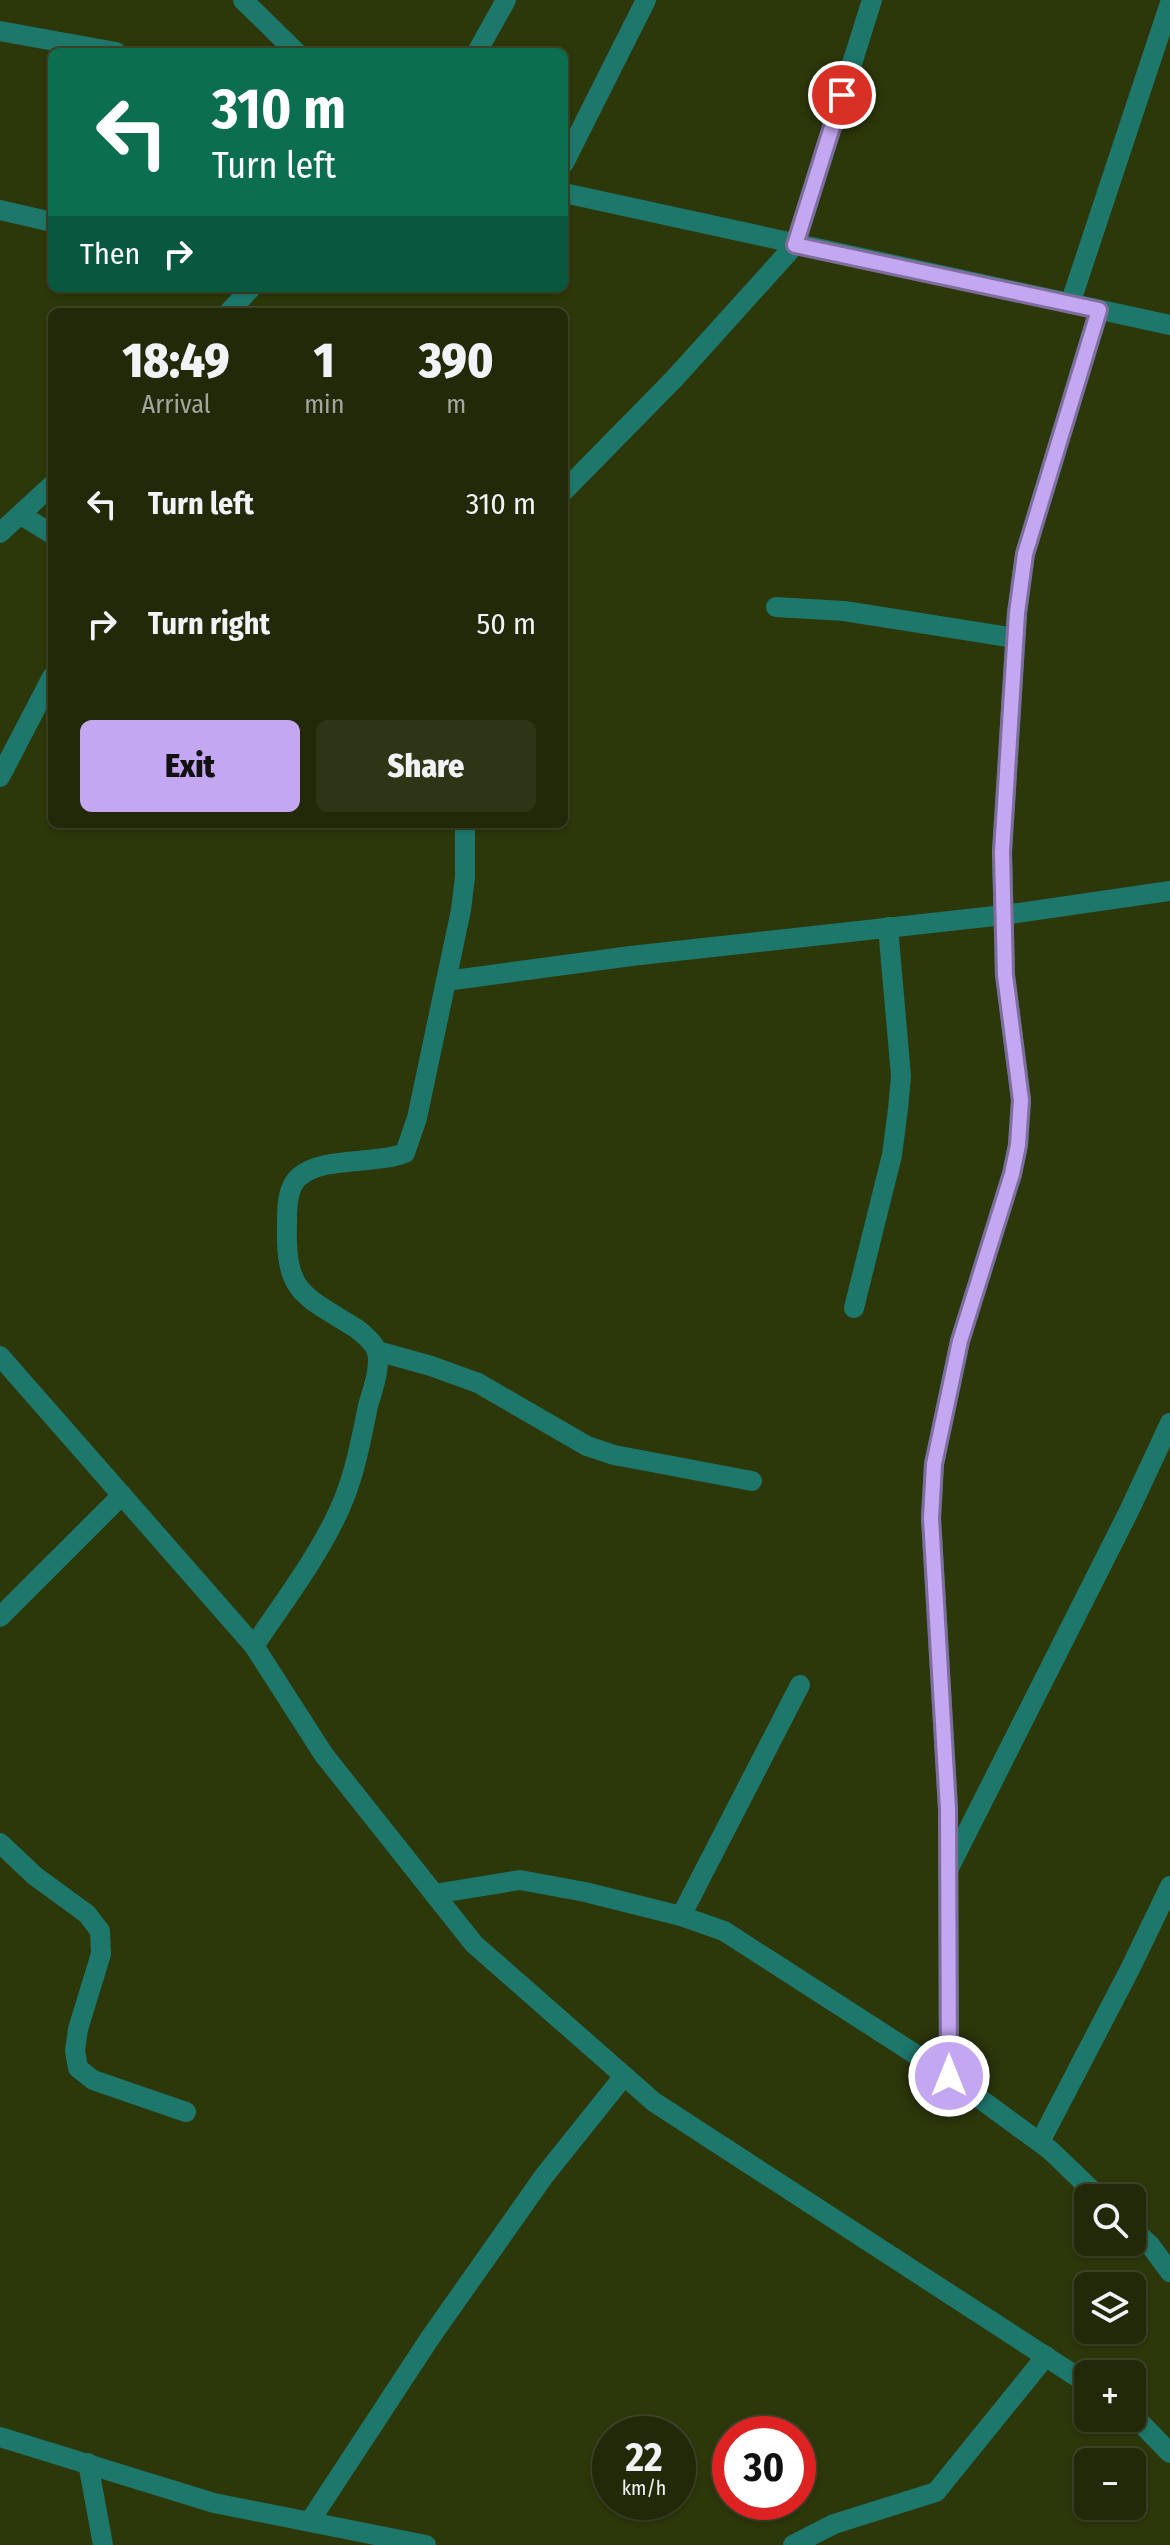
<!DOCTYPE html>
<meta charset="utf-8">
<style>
body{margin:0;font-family:"Fira Sans Condensed",sans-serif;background:#2d3516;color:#f1f3f6;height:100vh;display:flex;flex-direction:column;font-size:30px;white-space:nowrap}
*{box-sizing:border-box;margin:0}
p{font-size:26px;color:#a2a69c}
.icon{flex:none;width:44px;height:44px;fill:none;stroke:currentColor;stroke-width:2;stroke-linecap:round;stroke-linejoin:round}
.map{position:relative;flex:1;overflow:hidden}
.details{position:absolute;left:48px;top:308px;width:520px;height:520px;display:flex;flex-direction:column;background:#212908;border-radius:12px;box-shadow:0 2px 6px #0004,0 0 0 2px #3e4529}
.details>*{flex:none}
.hud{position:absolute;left:48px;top:48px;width:520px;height:244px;border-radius:12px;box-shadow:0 2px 6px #0004,0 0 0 2px #3e4529;background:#0b6e4f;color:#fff;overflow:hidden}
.fabs{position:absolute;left:1074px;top:2184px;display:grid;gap:16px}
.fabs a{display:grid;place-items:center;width:72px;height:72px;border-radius:12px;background:#212908;box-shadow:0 2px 6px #0004,0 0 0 2px #3e4529;font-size:40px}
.speed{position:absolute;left:592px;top:2416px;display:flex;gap:16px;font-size:40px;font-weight:700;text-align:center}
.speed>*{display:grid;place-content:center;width:104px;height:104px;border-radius:50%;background:#212908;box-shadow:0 2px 6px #0004,0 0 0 2px #3e4529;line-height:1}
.speed small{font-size:20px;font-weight:400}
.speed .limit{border:12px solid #d22;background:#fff;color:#111}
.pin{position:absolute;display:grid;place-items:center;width:68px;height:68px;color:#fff;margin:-34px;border:4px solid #fff;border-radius:50%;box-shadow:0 2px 8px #0007}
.me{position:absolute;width:88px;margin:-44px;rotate:0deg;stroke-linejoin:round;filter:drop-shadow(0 0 6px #0008)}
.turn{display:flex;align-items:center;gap:28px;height:168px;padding:0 32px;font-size:36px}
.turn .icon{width:104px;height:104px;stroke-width:2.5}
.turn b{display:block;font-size:56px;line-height:68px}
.then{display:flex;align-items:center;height:76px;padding:0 32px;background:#0003;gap:16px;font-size:30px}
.eta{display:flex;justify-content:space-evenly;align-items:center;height:136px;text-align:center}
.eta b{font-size:48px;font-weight:800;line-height:56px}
.button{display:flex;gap:16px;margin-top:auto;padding:16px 32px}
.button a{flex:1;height:92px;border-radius:12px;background:#c4a7f1;color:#111;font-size:32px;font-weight:800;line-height:92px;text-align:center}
.button a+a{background:#2d3516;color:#f1f3f6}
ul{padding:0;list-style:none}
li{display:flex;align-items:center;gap:24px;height:120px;padding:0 32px}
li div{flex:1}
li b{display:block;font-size:30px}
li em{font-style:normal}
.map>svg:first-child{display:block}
</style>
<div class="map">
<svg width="1170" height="2545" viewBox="0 0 1170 2545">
<rect width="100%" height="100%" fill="#2c370a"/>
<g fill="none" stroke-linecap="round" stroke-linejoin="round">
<g stroke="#1e776b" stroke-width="20">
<polyline points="243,0 296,52"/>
<polyline points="0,31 116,52"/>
<polyline points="477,52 506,0"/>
<polyline points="564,163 646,0"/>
<polyline points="564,193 1170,325"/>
<polyline points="0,210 52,222"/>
<polyline points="1070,304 1170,3"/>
<polyline points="229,312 251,288"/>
<polyline points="564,491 674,379 795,245 872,0"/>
<polyline points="21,515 52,534"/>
<polyline points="0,533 52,485"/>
<polyline points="776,607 844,611 1015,638"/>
<polyline points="0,777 52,677"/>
<polyline points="446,981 631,956 1004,915 1170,891"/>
<polyline points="854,1308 892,1155 898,1109 901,1076 888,927"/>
<polyline points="377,1351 431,1366 478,1383 587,1446 614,1455 752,1481"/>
<polyline points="0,1617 122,1495"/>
<path d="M254,1646C284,1601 319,1556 341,1506C355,1474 361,1440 368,1406C372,1391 381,1368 377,1352C375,1344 364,1334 357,1329C302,1294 285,1294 287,1223C287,1208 287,1187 299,1177C322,1156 375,1165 405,1153L417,1118L461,910L465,877V824"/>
<polyline points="0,1843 35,1876 87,1914 100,1931 101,1954 78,2029 75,2051 78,2068 93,2080 186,2112"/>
<polyline points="949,1868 1129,1511 1170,1423"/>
<polyline points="434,1894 520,1880 585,1892 681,1916 724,1931 949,2076 1050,2150 1100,2198"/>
<polyline points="681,1916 800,1685"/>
<polyline points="949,2076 948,1809 931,1518 934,1464 960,1341 1012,1174 1018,1145 1021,1100 1005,975 1002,852 1017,613 1025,554 1099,310"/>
<polyline points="1040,2142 1130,1969 1170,1886"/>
<polyline points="1132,2228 1150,2245 1170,2272"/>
<polyline points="0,2437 214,2503 426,2545"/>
<polyline points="88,2463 103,2545"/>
<polyline points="310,2521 430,2338 544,2176 624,2076"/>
<polyline points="793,2545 834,2524 936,2492 1046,2356"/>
</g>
<g stroke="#1e776b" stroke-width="20">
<polyline points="0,1356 254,1646 324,1755 474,1944 654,2102 1088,2384"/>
<polyline points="1132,2414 1170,2453"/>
</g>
</g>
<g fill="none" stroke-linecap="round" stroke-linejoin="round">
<g stroke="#7f6d9d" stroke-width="20">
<polyline id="route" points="842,95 795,245 1099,310 1025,554 1017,613 1002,852 1005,975 1021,1100 1018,1145 1012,1174 960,1341 934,1464 931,1518 948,1809 949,2076"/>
</g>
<use href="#route" stroke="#c4a7f1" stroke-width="14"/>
</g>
</svg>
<div class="fabs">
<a><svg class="icon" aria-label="search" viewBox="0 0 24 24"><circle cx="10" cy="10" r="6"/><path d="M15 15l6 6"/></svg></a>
<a><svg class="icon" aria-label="layers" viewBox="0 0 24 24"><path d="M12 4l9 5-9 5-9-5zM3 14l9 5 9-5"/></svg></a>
<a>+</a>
<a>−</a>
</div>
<div class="speed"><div>22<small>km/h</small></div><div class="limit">30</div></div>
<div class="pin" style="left:842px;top:95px;background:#d93025"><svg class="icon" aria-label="arrive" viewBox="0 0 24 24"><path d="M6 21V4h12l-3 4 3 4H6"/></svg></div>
<svg class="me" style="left:949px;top:2076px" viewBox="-20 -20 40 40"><circle r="17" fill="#c4a7f1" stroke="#fff" stroke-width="3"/><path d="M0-11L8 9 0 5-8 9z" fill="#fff"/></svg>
<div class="hud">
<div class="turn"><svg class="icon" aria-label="left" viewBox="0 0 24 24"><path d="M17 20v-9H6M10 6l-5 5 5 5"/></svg><div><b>310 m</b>Turn left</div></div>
<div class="then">Then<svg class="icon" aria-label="right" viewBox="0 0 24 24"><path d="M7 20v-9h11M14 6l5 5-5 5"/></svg></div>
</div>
<section class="details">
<div class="eta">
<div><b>18:49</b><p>Arrival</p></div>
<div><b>1</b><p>min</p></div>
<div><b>390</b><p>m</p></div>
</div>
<ul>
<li><svg class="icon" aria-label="left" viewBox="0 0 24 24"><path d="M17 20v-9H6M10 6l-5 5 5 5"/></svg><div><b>Turn left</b></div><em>310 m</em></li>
<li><svg class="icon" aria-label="right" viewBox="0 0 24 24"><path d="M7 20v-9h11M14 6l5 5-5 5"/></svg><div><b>Turn right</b></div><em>50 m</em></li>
</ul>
<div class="button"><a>Exit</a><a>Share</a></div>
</section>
</div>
